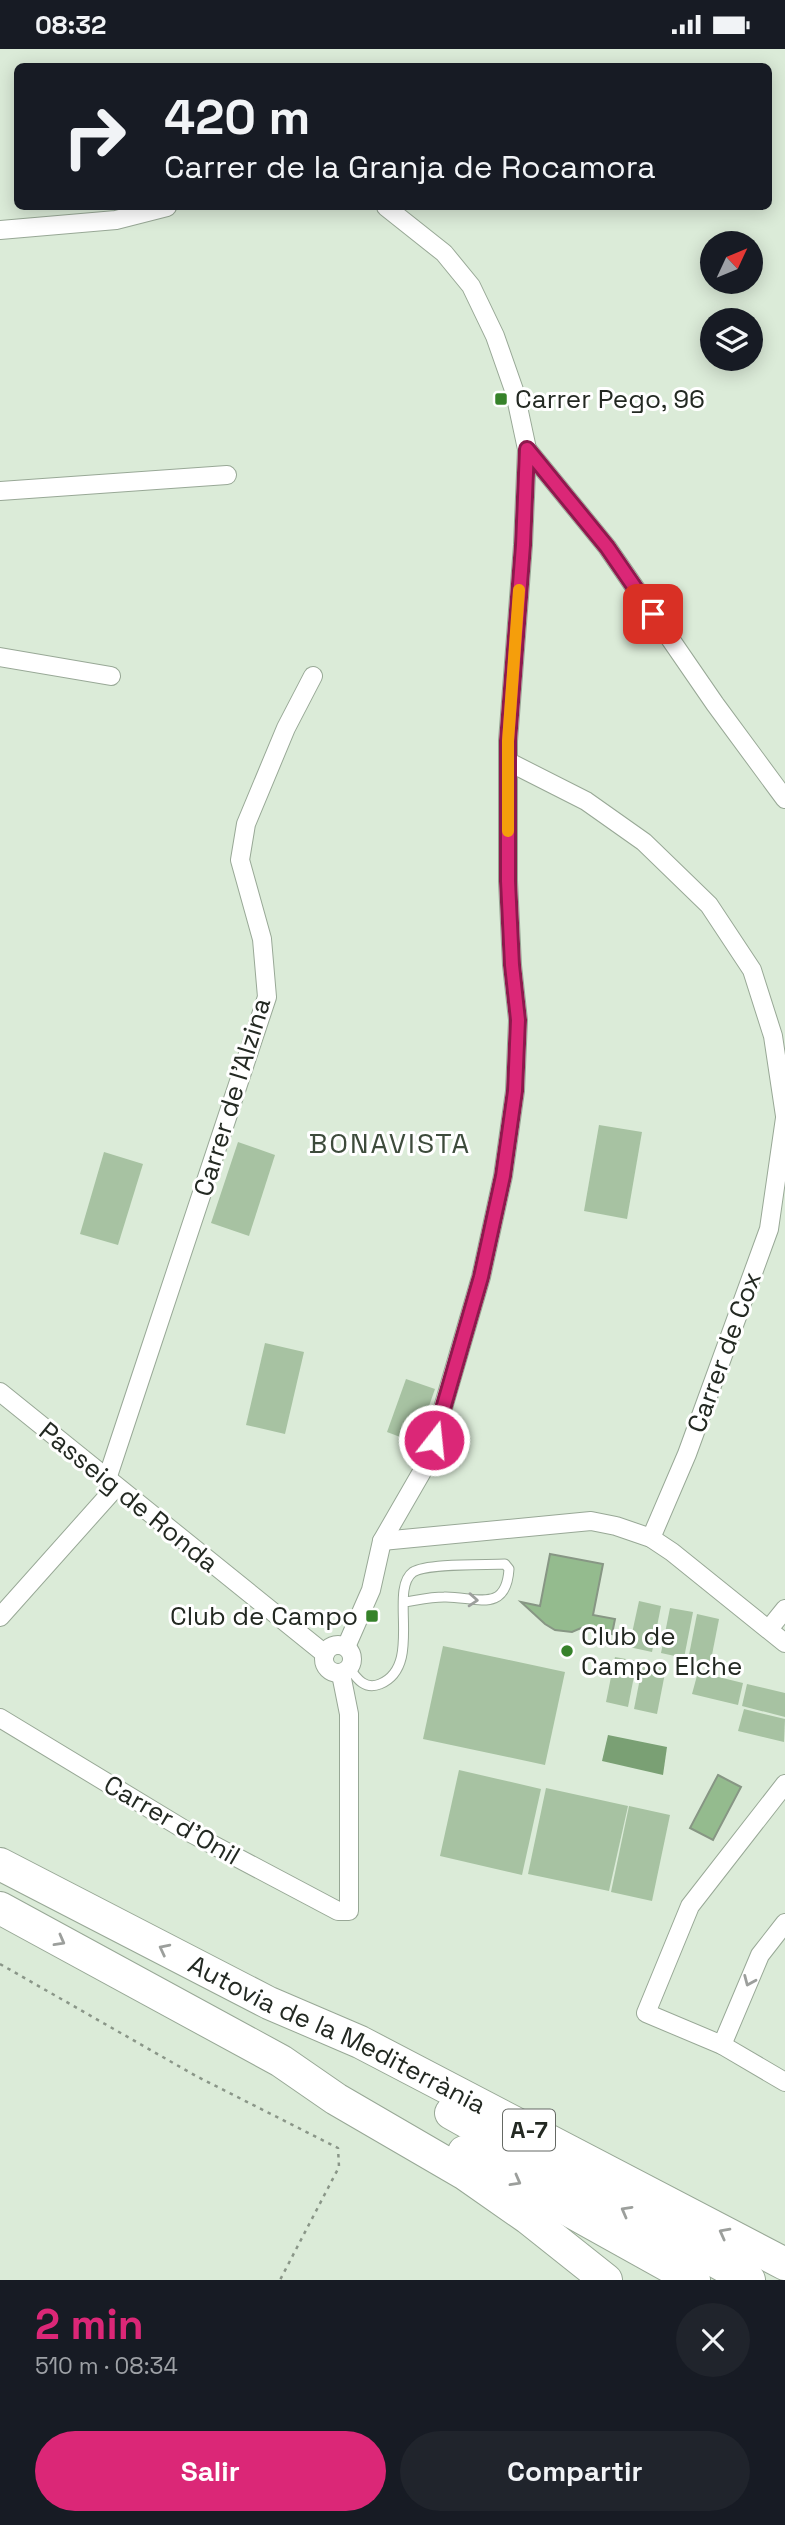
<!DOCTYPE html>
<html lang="es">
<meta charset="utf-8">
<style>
body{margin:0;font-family:"Space Grotesk",sans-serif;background:#20242c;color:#f1f3f6;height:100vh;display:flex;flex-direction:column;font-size:26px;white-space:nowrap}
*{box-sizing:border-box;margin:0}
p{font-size:23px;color:#9ea1a6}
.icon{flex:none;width:38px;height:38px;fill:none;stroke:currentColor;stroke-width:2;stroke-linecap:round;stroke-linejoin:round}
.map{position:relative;height:2231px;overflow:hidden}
.panel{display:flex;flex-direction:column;background:#171b24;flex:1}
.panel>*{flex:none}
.hud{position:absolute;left:14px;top:14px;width:758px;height:147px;border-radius:10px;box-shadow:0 4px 18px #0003;background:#171b24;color:#f1f3f6;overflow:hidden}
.needle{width:46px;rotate:46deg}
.fabs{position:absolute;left:700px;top:182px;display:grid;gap:14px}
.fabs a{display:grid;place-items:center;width:63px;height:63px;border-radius:50%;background:#171b24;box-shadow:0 4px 18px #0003;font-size:35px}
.pin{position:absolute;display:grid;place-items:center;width:60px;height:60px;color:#fff;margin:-30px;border-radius:14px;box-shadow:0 4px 10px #0006}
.me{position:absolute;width:77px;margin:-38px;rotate:16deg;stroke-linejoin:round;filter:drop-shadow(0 0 5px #0008)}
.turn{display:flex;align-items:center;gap:24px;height:147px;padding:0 35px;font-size:32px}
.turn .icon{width:91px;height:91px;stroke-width:2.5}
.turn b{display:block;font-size:49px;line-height:60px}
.round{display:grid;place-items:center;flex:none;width:74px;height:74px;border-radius:37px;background:#20242c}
.headline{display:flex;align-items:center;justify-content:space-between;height:119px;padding:0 35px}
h1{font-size:42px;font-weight:700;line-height:52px;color:#db2777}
.button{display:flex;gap:14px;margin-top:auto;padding:14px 35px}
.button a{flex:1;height:80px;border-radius:42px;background:#db2777;color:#fff;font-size:28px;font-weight:700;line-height:80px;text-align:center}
.button a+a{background:#20242c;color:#f1f3f6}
.status{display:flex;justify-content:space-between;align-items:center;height:49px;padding:0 35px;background:#171b24;direction:ltr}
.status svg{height:19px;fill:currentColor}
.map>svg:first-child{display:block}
</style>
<div class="status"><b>08:32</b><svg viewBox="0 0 49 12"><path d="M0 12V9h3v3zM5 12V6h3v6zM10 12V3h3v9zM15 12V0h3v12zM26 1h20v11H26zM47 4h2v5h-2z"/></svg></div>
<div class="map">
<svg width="785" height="2231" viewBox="0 0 785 2231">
<rect width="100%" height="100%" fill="#dbebd8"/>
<g fill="#a7c2a2">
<polygon points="599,1076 642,1083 627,1170 584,1162"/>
<polygon points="238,1093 275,1106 249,1187 211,1174"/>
<polygon points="104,1103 143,1115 118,1196 80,1185"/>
<polygon points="265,1294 304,1303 285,1385 246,1376"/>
<polygon points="406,1330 435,1340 416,1394 387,1383"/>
<polygon points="639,1552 661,1557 652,1603 629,1598"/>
<polygon points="670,1559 693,1563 684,1609 661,1604"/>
<polygon points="697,1565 719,1570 710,1616 688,1611"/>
<polygon points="443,1597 565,1623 545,1716 423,1690"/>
<polygon points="615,1608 637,1612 628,1658 606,1653"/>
<polygon points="643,1614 666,1619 657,1665 634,1660"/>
<polygon points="698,1623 743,1634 738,1656 692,1645"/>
<polygon points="747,1635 785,1644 785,1668 742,1657"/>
<polygon points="744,1660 785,1670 784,1693 738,1682"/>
<polygon points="459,1721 541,1740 522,1826 440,1807"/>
<polygon points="546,1739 628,1757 609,1842 528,1825"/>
<polygon points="629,1757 670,1766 652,1852 611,1843"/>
</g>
<polygon fill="#7aa074" points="608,1686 667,1698 663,1726 602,1712"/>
<g fill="#94bb8e" stroke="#879684" stroke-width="2">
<polygon points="550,1505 603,1515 593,1566 615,1570 612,1585 581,1579 572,1583 555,1581 545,1575 521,1553 540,1557"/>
<polygon points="718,1726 741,1738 713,1791 690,1779"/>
</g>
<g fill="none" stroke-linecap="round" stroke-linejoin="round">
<g stroke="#98a896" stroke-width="11">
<path id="service" d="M350,1620C357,1630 365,1641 380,1635C424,1617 388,1541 413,1523C427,1514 485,1516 505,1515L509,1520C506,1566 474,1547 444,1548C431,1548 418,1551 405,1553"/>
</g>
<g stroke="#98a896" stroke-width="20">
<g id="minor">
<polyline points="0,181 116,171 167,158"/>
<polyline points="527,400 607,498 715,655 785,750"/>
<polyline points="0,442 227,426"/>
<polyline points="0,608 111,627"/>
<polyline points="509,713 586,752 644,793 709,856 752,921 773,987 785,1067"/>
<polyline points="0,1343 325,1605"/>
<polyline points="107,1430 267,948 262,890 240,811 246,775 286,679 313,627"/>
<polyline points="651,1489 687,1405 769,1180 785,1069"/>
<polyline points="382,1492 591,1472 616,1477 651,1489 672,1503 785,1594"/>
<polyline points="0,1568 116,1438"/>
<polyline points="769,1580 785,1560"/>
<circle cx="338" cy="1610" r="14"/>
<polyline points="346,1598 371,1541 382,1492 427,1414 481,1228 503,1127 515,1042 518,971 512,916 508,832 508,692 523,496 527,400 515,344 495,287 471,237 444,204 386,158"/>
<polyline points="0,1669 185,1781 338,1862 349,1862 349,1665 341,1625"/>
<polyline points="785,1735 690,1857 646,1964 722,1996 785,2033"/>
<polyline points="722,1996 760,1906 785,1874"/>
</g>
</g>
<g stroke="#98a896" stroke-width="34">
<g id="motorway">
<path id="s1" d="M0,1815L269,1954L360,1993L785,2215"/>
<polyline points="0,1859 281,2012 336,2050 465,2125 528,2169 606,2231"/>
<polyline points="451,2064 749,2231"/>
<polyline points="464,2103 694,2231"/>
</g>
</g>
<polyline stroke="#8a9688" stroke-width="2.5" stroke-dasharray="3.5 5" stroke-linecap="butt" points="0,1915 196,2027 338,2099 339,2118 280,2231"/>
<use href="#service" stroke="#fff" stroke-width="9"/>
<use href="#minor" stroke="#fff" stroke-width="18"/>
<use href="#motorway" stroke="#fff" stroke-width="32"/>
</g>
<defs><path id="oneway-chevron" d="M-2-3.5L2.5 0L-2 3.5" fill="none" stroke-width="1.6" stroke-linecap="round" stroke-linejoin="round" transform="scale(1.75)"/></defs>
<g stroke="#9c9f9c">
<use href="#oneway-chevron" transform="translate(473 1551) rotate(4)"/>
<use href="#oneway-chevron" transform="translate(60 1892) rotate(29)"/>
<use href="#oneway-chevron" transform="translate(164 1900) rotate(-153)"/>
<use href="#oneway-chevron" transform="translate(749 1932) rotate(113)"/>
<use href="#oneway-chevron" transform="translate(516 2132) rotate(29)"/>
<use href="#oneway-chevron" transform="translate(626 2162) rotate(-151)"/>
<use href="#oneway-chevron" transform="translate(724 2184) rotate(-152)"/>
</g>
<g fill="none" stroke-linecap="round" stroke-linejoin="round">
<g stroke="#8e194d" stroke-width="18">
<polyline id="route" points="434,1391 481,1228 503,1127 515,1042 518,971 512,916 508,832 508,692 523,496 527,400 607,498 653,565"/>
</g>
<use href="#route" stroke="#db2777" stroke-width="12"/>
<polyline stroke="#f59e0b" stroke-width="12" points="508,782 508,692 519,541"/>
</g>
<g fill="#36822a" stroke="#fff" stroke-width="2.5">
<rect x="494" y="343" width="14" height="14" rx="3.5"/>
<rect x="365" y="1560" width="14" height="14" rx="3.5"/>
<circle cx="567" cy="1602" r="7"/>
</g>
<g text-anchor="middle" stroke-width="6" stroke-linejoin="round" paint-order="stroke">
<rect fill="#fff" stroke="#656964" stroke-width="2" x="503" y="2060.5" width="52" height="41" rx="5"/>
<g font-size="24" font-weight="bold" fill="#232922">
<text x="529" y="2089">A-7</text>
</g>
<g font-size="26" fill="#232922" stroke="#fff" text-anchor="start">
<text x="515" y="359">Carrer Pego, 96</text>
<text x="358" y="1576" text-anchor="end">Club de Campo</text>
<text x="581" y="1596">Club de<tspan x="581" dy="30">Campo Elche</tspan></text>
</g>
<g font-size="26" fill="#232922" stroke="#fff">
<text transform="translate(232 1048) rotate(-73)" y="9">Carrer de l'Alzina</text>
<text transform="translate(724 1303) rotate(-70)" y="9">Carrer de Cox</text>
<text transform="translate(129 1448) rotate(39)" y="9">Passeig de Ronda</text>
<text transform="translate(172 1771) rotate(30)" y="9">Carrer d'Onil</text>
<text dy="9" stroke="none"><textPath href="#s1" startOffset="378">Autovia de la Mediterrània</textPath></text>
</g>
<g font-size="28" letter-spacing="2" fill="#3d4b3b" stroke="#fff">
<text x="390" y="1104">BONAVISTA</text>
</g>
</g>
</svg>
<div class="fabs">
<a><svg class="needle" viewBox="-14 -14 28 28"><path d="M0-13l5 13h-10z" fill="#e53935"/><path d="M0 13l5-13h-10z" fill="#9ea1a6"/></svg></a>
<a><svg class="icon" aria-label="layers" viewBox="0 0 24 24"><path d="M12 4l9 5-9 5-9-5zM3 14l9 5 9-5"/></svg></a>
</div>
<div class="pin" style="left:653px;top:565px;background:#d93025"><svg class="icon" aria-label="arrive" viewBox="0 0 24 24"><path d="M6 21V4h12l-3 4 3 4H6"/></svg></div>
<svg class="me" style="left:434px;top:1391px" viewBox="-20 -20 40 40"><circle r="17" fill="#db2777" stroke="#fff" stroke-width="3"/><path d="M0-11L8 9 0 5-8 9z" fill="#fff"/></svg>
<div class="hud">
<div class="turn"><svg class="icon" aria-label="right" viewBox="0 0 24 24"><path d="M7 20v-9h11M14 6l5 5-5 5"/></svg><div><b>420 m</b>Carrer de la Granja de Rocamora</div></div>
</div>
</div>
<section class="panel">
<div class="headline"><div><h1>2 min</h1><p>510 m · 08:34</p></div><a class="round"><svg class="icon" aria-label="close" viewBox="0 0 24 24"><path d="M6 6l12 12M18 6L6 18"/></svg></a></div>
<div class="button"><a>Salir</a><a>Compartir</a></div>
</section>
